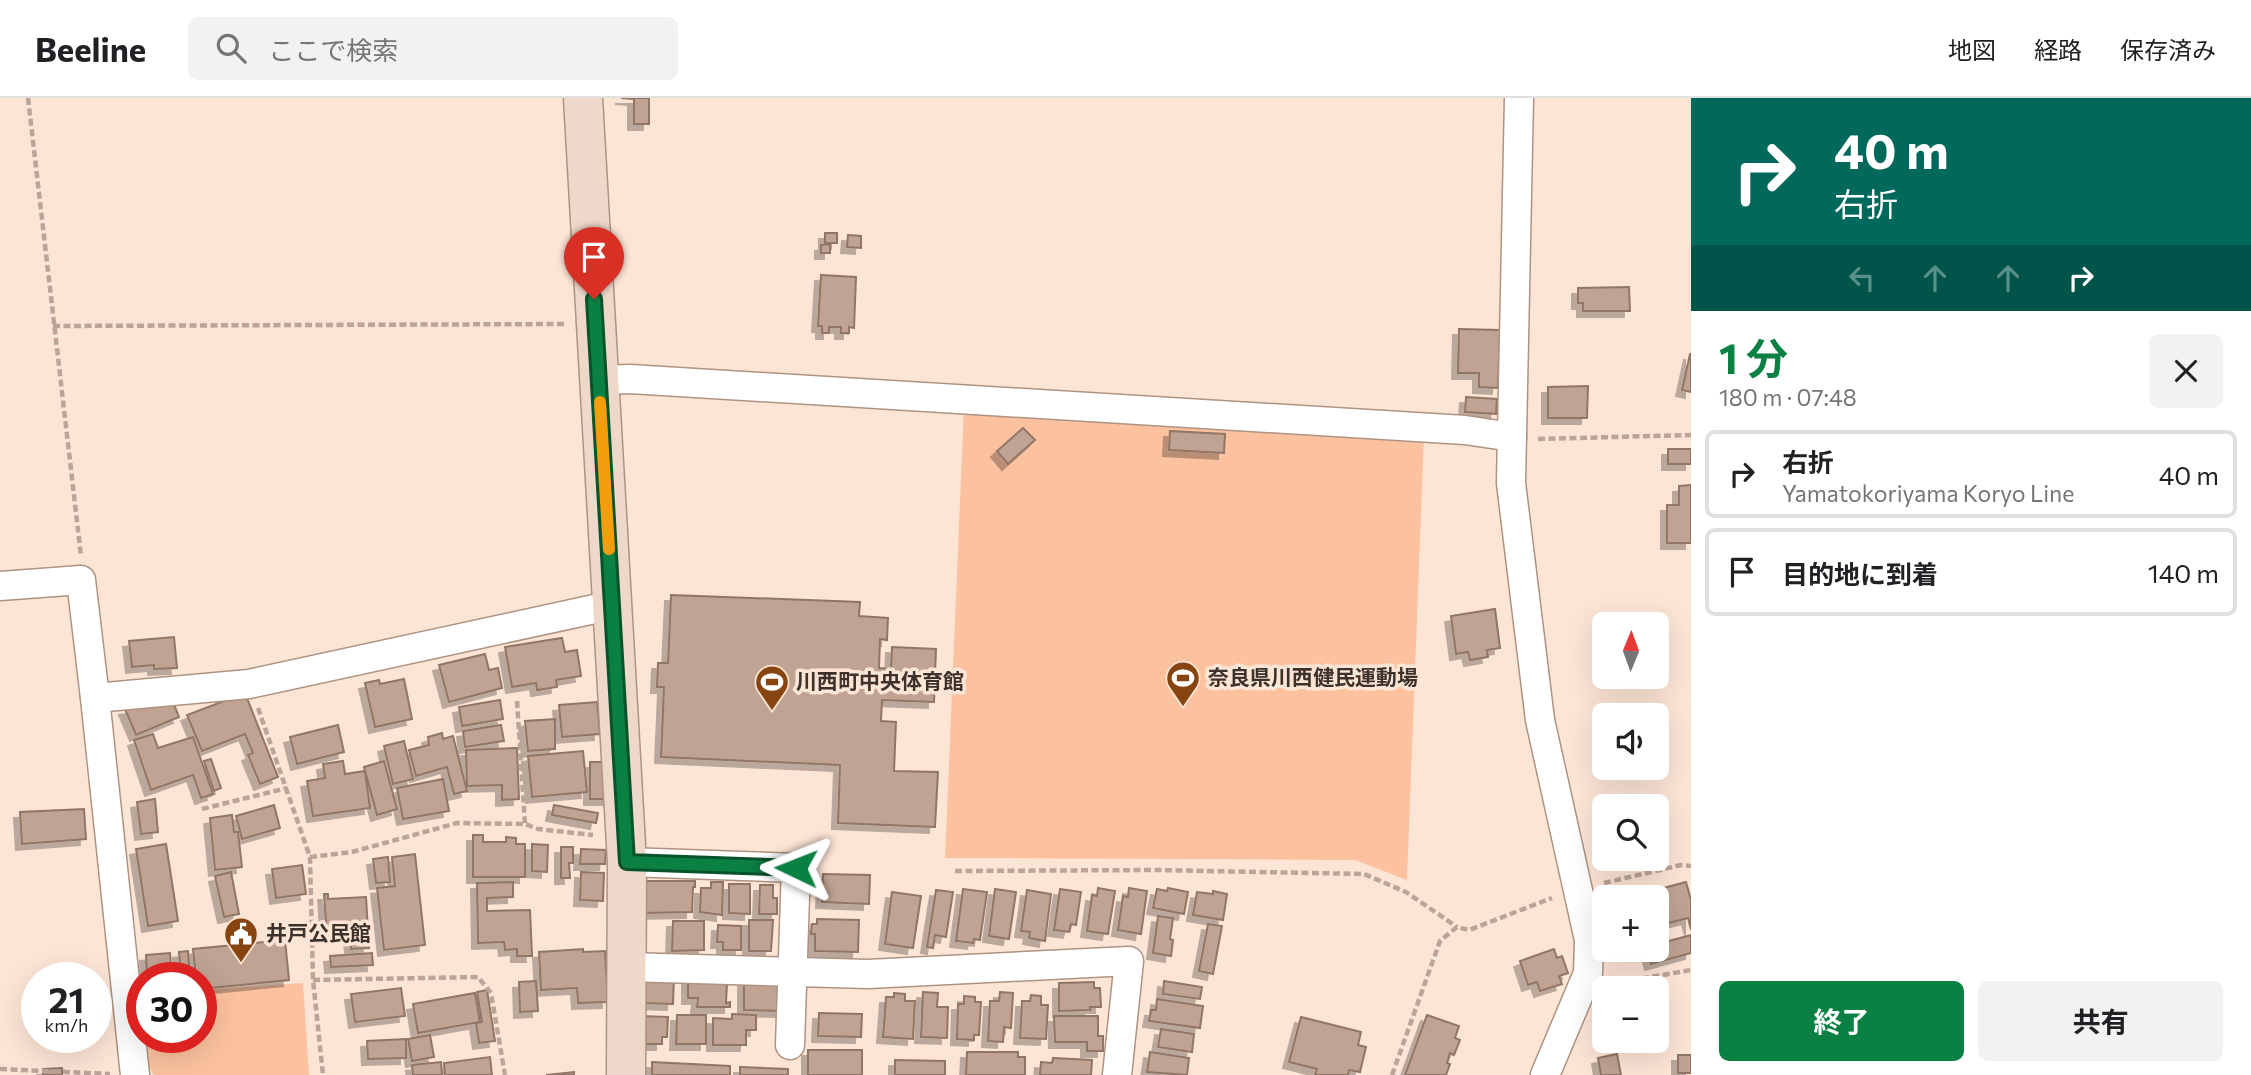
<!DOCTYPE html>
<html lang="ja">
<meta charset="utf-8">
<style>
body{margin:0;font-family:Commissioner,"Noto Sans JP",sans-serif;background:#f2f2f2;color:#202124;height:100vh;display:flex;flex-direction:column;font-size:26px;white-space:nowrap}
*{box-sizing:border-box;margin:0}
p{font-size:23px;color:#757577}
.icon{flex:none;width:38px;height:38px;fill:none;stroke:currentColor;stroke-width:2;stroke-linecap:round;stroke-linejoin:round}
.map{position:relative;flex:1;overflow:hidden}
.drawer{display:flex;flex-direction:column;background:#fff;width:560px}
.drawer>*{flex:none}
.guide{background:#00695c;color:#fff;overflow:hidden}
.needle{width:46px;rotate:1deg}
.controls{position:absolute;left:1592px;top:514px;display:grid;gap:14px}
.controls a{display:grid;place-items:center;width:77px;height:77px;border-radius:10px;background:#fff;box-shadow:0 7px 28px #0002;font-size:35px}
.speed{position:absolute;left:21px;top:864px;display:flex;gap:14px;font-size:35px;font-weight:700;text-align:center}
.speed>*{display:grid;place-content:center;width:91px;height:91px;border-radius:50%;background:#fff;box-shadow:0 7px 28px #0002;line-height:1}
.speed small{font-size:18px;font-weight:400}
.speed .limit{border:10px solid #d22;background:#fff;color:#111}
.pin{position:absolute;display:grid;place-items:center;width:60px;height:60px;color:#fff;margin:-72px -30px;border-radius:50% 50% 50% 0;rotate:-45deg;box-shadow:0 0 7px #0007}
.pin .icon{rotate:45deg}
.me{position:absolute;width:77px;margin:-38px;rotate:272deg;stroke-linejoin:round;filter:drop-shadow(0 0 5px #0008)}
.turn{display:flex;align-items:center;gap:24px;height:147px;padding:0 28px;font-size:32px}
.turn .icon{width:91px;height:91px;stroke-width:2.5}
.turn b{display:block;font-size:49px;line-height:60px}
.lanes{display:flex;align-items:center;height:66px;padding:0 28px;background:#0003;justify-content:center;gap:35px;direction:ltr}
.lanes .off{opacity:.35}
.round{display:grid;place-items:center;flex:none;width:74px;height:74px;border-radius:10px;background:#f2f2f2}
.overview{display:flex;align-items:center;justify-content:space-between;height:119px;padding:0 28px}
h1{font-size:42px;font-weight:700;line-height:52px;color:#0b8043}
.primary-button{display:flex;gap:14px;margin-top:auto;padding:14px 28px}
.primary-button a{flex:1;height:80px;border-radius:10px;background:#0b8043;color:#fff;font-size:28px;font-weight:700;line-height:80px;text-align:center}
.primary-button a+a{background:#f2f2f2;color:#202124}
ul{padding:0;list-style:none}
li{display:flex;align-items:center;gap:21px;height:88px;margin:0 14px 10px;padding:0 14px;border:4px solid #e0e0e0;border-radius:10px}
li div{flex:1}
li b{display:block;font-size:26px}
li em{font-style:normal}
header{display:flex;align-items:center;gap:42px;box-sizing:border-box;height:98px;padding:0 35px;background:#fff;border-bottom:2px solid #e0e0e0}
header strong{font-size:33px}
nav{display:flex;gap:38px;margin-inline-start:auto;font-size:24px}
.search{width:490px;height:63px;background:#f2f2f2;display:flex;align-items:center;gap:18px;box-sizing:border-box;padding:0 24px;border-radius:10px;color:#757577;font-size:26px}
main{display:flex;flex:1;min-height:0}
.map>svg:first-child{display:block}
</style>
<header>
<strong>Beeline</strong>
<div class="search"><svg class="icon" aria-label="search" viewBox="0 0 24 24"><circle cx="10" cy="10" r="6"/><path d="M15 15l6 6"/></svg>ここで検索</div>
<nav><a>地図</a><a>経路</a><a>保存済み</a></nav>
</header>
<main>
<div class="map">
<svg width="1691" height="977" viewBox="0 0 1691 977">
<defs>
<filter id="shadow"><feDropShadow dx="-6" dy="6" stdDeviation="0" flood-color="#0004"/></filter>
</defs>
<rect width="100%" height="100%" fill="#fde5d6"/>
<g fill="#fcc29f">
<polygon points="964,309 1424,337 1407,782 1355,762 945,760"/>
<polygon points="303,885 309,977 154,977 148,968 146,940 201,940 201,892"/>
</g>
<g fill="#c0a392" stroke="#917666" stroke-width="2" filter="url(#shadow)">
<polygon points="621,0 649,0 649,26 634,26 634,1"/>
<rect x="825" y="135" width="12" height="10"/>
<polygon points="848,137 861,138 861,150 847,149"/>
<polygon points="830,146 830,155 821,155 821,147"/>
<polygon points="821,177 856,179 854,230 849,229 849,235 841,235 841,229 829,229 829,235 822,235 822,228 818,228"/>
<polygon points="1629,189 1630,213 1583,213 1583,205 1578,205 1578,190"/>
<polygon points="1459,231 1500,232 1498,290 1479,289 1479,275 1458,275"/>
<polygon points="1690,256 1691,256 1691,294 1682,292"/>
<polygon points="1588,288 1587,320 1548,320 1548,289"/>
<polygon points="1466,299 1497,301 1496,316 1465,314"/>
<polygon points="1023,330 1035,342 1008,366 997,353"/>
<polygon points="1170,333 1225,336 1224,355 1169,352"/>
<rect x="1668" y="351" width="23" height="15"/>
<polygon points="1691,387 1691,445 1667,445 1667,407 1679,407 1679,388"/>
<polygon points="671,497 860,504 859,518 888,520 887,542 880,541 879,570 891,571 892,549 936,551 934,604 882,602 881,623 896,624 894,673 938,674 935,729 838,725 840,667 661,659 664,589 657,589 658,565 668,565"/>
<polygon points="1495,511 1500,550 1487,552 1488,559 1470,562 1468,554 1456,556 1451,518"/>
<polygon points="174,539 177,570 154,571 154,567 132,569 129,543"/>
<polygon points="562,540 565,554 577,552 581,578 556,582 557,589 537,592 536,585 512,589 505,549"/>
<polygon points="485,556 489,572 498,570 502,590 449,604 439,567"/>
<polygon points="404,581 412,621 375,629 365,585 379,582 380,586"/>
<polygon points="245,595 278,679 260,686 248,657 253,655 245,636 202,653 187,617"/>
<polygon points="500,602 503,621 462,628 459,609"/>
<polygon points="173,604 179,619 136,637 125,611"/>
<polygon points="597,604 600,636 562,639 559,607"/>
<polygon points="555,621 555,651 528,653 525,623"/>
<polygon points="338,627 344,654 297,666 290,639"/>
<polygon points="501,627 504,643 465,649 463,633"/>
<polygon points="442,635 443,641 453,638 467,693 454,696 447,669 416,678 409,652 429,647 428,639"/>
<polygon points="153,636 158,650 193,639 213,696 201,700 193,677 151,692 134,642"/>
<polygon points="404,643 413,681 393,686 384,648"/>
<polygon points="517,650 519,701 502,702 502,687 467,688 466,652"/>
<polygon points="583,653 587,694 532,699 528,658"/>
<polygon points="211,661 221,690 214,693 204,663"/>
<polygon points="343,663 345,676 365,673 370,710 313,718 307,683 325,680 323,666"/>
<polygon points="384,663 397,711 377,717 364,669"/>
<rect x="590" y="664" width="20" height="37"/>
<polygon points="443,681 449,713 403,721 397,690"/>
<polygon points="155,701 158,734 141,736 137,704"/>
<polygon points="274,707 280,730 242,741 236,718"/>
<polygon points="554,707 598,715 596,725 552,717"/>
<polygon points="84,711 86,741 22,746 20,714"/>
<polygon points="232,717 234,734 238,734 242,769 215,772 210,720"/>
<polygon points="473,737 483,737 483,744 506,744 506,739 516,740 516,746 525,746 525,779 473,779"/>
<polygon points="166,746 178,823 148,828 136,751"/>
<polygon points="532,746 548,747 547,774 532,773"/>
<polygon points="561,749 573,749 573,765 569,765 570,780 561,780"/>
<polygon points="581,751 606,752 605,766 580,766"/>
<polygon points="415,756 425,847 384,852 377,790 395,788 392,759"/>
<polygon points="388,759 390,784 376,785 373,761"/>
<polygon points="302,767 306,796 276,800 272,771"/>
<polygon points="231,774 239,816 224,819 215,778"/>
<polygon points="581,774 604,775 603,803 580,802"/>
<polygon points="823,776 870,777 869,806 822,804"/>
<polygon points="645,783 695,783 695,789 693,789 692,814 642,815"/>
<polygon points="513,784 513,799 487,800 487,813 530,812 532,858 517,858 517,851 505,852 504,844 478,845 477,785"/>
<polygon points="711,784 723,784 722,817 700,814 701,790 711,790"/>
<polygon points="1686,784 1691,802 1691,832 1688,820 1657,828 1657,800 1638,800 1637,797"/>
<polygon points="729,786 750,786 750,816 729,815"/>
<polygon points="760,787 773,787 773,800 777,800 777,816 759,816"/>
<polygon points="1098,790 1115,793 1108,836 1087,833 1092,797 1097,798"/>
<polygon points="1129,790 1147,793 1141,836 1118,832 1123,798 1128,799"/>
<polygon points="1168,790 1188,794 1184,816 1153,810 1157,791 1167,793"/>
<polygon points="963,791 987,794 980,842 974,841 973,845 956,843"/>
<polygon points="995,791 1016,794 1009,841 989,838"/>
<polygon points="1060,791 1081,794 1076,827 1071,826 1069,834 1054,832"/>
<polygon points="936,792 953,794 946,839 935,837 933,850 927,849"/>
<polygon points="1027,792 1051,796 1045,843 1029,840 1030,834 1021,833"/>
<polygon points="1213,793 1227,796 1223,822 1193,817 1197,794 1213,796"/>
<polygon points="892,794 921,798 913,850 885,846"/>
<polygon points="324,796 328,796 328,801 366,799 369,850 351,851 350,837 327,839"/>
<polygon points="1158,818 1173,820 1170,841 1173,842 1171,858 1153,855"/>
<polygon points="817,821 859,822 858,854 815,853 815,836 811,836 812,826 817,826"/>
<polygon points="749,822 773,822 771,853 749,853"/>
<polygon points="673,823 704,823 704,852 672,853"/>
<polygon points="1208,826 1222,828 1213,876 1199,873"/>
<polygon points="718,827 741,828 741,852 723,852 723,844 717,844"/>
<polygon points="1691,837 1691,855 1651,866 1647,852 1657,852 1657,846"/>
<polygon points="285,842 289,882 201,891 201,880 196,880 193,851"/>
<polygon points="583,851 583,854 605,853 608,904 578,905 577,890 541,892 539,854"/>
<polygon points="1554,851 1557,860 1562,858 1568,875 1559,878 1562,886 1540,893 1537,884 1528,887 1520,863"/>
<polygon points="188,853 190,880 181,880 179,854"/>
<polygon points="170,855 172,880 147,880 146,857"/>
<polygon points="372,855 373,867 331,869 330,858"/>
<polygon points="674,876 673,906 640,905 641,877"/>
<polygon points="688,880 727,885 726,905 730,904 730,909 697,909 698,900 688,900"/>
<polygon points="744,882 781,882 781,913 744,912"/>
<polygon points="536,883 538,913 520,914 519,884"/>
<polygon points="1164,883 1202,889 1200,901 1163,896"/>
<polygon points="1094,884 1094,890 1100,890 1101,909 1090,909 1090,912 1059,913 1059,885"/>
<polygon points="401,890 405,918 355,924 351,896"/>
<polygon points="487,892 495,943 479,945 476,925 482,924 477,894"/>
<polygon points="923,894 938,895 937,909 948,909 947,940 921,939"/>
<polygon points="1000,894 1013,895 1011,930 1004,929 1003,944 988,943 990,903 999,903"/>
<polygon points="475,895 480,924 418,935 413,906"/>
<polygon points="894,895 905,896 905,903 915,903 913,941 883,939 886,899 894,899"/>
<polygon points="1031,897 1041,898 1041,907 1048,907 1046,941 1020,940 1022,903 1030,903"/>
<polygon points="964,898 975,899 975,904 981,904 979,937 974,937 974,942 957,941 958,906 964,906"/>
<polygon points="1157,901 1203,908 1200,930 1149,923 1151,912 1156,912"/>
<polygon points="819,915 862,916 861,939 818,938"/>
<polygon points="732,916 756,917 756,932 746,932 746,947 713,947 713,920 732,921"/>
<polygon points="677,917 706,917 706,946 676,946"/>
<polygon points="1427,917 1459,928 1455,940 1460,942 1454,957 1450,955 1447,965 1450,966 1446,977 1405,977"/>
<polygon points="641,918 668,919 667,939 662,939 662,946 640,946"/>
<polygon points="1054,918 1098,918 1098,938 1103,938 1103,953 1087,953 1087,944 1055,944"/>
<polygon points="1301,919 1361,934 1358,947 1366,949 1360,974 1349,972 1348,977 1315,977 1317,971 1289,964"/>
<polygon points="1161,931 1194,936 1192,954 1158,949"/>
<polygon points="430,937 434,959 412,963 408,941"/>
<polygon points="406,941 406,960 368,961 367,943"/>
<rect x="808" y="952" width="54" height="25"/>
<polygon points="967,954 1018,954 1018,959 1025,959 1025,977 966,977"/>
<polygon points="1150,954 1189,960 1187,977 1147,974"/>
<polygon points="1617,956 1621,977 1601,977 1598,960"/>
<rect x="1678" y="957" width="13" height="18"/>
<polygon points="490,959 492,977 445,977 444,965"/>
<polygon points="1053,960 1092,962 1091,977 1040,977 1041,964 1052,965"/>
<polygon points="895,962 945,963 945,977 895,977"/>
<polygon points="441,964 442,977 413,977 412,967"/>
<polygon points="652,964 730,968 730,977 652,977"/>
<polygon points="740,969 788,971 788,977 740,977"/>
<polygon points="62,970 62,977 43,977 43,971"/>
<polygon points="574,974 574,977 546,977"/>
</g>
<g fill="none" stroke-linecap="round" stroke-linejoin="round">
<g stroke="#af9382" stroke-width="31">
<g id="street">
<polyline points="1519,0 1511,385 1540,622 1589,842 1588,875 1545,977"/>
<polyline points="599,282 630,281 1465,332 1512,339"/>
<polyline points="0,488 81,482 95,600 135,977"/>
<polyline points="95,600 249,586 613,507"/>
<polyline points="627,764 796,770 790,947"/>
<polyline points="627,869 868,876 1129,863 1117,977"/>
</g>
</g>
<g stroke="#af9382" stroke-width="41">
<polyline id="secondary" points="583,0 627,764 626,977"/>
</g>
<g stroke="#b9a599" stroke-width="4.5" stroke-dasharray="7 3.5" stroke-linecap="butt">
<polyline points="28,0 81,458"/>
<polyline points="53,228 566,226"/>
<polyline points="1538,341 1691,337"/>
<polyline points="517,603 525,726"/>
<polyline points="258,610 310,759 313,882 323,977"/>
<polyline points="202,711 287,690"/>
<polyline points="310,759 352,754 457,725 525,726 538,731 593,737"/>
<polyline points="955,773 1155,772 1364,776 1406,794 1457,829"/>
<polyline points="1604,785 1681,767 1691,768"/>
<polyline points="313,882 478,879 491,895 505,977"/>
<polyline points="1611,886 1691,872"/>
<polyline points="0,971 110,976"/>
<polyline points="1392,977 1440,843 1457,829 1469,832 1552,800"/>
</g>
<use href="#street" stroke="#fff" stroke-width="28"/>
<use href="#secondary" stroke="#eed8c9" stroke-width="38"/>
</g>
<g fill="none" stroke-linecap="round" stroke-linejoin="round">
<g stroke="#07532c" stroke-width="18">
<polyline id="route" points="594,201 627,764 796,770"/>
</g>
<use href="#route" stroke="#0b8043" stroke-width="12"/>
<polyline stroke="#f59e0b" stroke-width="12" points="600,304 609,451"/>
</g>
<defs>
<g id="stadium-pin" transform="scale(1.75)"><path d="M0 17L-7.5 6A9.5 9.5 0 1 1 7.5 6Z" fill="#854410" stroke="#fde5d6"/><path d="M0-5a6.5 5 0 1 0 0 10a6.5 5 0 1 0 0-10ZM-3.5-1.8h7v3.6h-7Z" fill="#fff"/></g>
<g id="civic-pin" transform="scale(1.75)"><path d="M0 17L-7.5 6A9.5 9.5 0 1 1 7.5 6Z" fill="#854410" stroke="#fde5d6"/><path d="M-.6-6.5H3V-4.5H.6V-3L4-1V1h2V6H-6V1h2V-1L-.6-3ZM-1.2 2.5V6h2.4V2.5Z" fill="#fff"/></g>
</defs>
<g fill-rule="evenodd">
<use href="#stadium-pin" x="1183" y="580"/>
<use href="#stadium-pin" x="772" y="584"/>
<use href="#civic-pin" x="241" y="836"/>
</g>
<g text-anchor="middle" stroke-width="7" stroke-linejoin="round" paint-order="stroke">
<g font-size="21" font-weight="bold" fill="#3d322b" stroke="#fde5d6" text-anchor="start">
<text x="1208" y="587">奈良県川西健民運動場</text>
<text x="796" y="591">川西町中央体育館</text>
<text x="266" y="843">井戸公民館</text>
</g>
</g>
</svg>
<div class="controls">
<a><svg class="needle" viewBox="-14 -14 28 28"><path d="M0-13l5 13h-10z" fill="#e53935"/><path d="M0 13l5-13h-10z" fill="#757577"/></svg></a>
<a><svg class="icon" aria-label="sound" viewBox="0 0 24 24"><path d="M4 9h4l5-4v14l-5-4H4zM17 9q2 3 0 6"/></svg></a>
<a><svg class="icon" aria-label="search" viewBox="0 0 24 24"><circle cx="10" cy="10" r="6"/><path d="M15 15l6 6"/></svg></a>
<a>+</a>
<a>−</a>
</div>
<div class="speed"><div>21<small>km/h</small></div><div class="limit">30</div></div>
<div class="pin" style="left:594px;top:201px;background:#d93025"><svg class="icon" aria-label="arrive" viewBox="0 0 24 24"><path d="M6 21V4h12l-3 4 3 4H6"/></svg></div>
<svg class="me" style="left:796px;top:770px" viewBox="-20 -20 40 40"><path d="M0-17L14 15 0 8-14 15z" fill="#0b8043" stroke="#fff" stroke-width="4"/></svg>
</div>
<section class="drawer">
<div class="guide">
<div class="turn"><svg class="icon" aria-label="right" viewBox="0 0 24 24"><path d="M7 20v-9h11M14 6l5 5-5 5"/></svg><div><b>40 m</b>右折</div></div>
<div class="lanes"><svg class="icon off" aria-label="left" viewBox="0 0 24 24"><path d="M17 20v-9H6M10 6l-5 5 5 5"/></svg><svg class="icon off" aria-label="ahead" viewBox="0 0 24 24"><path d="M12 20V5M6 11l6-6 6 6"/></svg><svg class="icon off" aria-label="ahead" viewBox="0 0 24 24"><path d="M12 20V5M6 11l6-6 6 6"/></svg><svg class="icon" aria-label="right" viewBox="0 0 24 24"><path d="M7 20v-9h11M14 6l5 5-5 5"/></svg></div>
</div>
<div class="overview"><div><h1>1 分</h1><p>180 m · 07:48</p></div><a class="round"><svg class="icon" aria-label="close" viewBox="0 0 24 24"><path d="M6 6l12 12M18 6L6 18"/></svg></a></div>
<ul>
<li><svg class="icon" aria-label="right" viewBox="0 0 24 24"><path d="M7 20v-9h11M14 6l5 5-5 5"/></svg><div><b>右折</b><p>Yamatokoriyama Koryo Line</p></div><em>40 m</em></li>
<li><svg class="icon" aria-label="arrive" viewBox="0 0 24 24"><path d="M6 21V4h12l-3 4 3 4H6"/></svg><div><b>目的地に到着</b></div><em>140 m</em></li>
</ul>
<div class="primary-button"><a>終了</a><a>共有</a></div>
</section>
</main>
